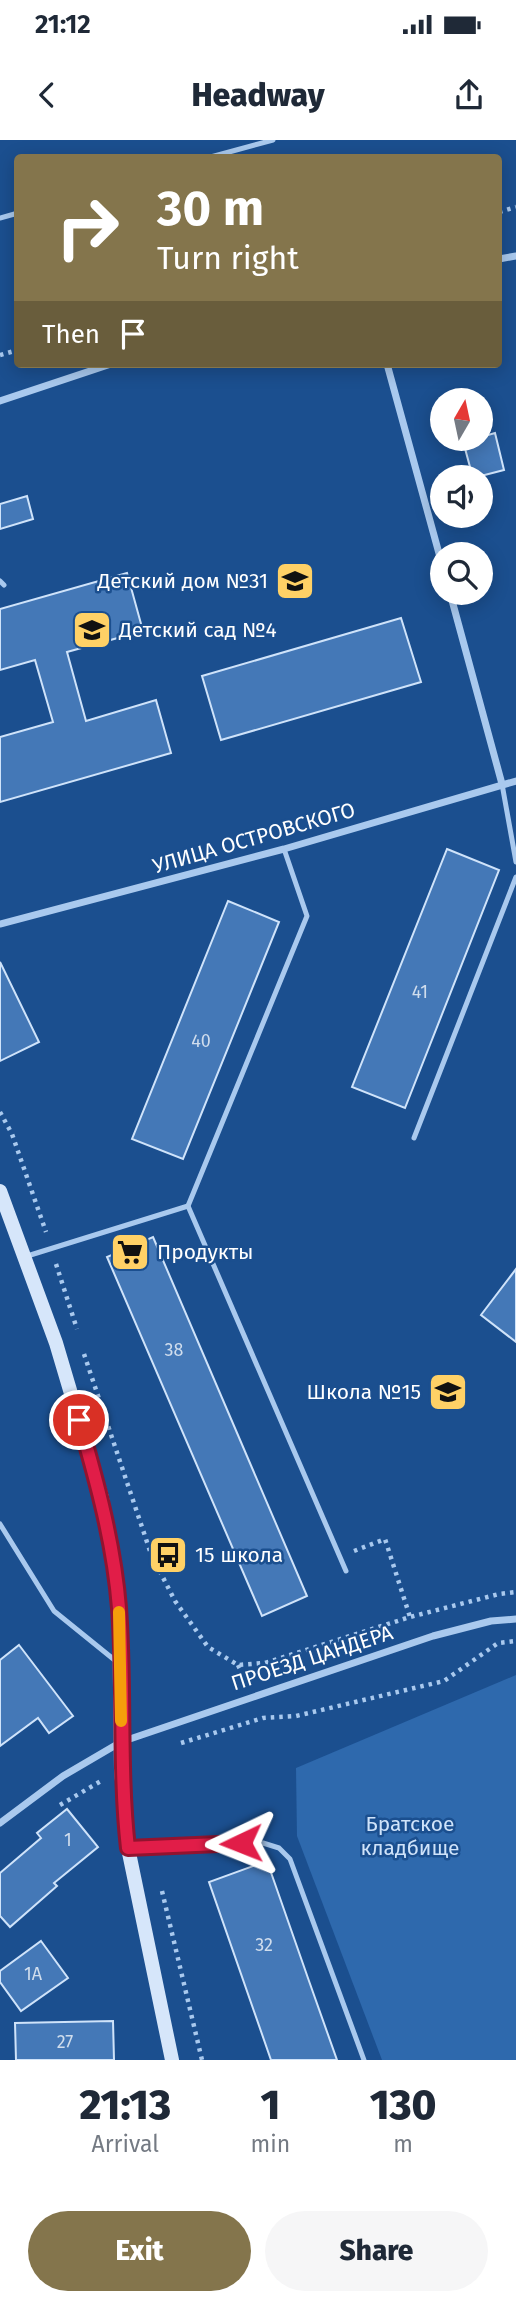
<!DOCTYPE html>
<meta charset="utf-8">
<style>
body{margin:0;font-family:"Fira Sans",sans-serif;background:#f6f6f7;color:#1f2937;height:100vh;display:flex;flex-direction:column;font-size:26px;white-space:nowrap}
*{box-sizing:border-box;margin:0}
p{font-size:23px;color:#747a83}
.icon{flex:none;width:38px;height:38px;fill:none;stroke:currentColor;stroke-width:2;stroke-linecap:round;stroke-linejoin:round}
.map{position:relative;height:1920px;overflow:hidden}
.panel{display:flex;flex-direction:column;background:#fff;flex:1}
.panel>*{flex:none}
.banner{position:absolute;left:14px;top:14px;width:488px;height:214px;border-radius:7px;box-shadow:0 4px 18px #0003;background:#84754c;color:#fff;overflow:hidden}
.needle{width:46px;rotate:9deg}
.fabs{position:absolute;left:430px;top:248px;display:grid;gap:14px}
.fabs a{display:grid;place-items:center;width:63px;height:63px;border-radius:50%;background:#fff;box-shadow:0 4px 18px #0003;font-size:35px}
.pin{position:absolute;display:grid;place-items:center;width:60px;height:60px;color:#fff;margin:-30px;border:4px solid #fff;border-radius:50%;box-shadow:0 2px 7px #0007}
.me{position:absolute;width:77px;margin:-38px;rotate:268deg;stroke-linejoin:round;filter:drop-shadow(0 0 5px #0008)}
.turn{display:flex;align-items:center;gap:24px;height:147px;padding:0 28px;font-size:32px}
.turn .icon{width:91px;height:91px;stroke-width:2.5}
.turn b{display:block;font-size:49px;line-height:60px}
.then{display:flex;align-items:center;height:66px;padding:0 28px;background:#0003;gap:14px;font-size:26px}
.eta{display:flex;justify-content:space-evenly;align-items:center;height:119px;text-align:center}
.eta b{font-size:42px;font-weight:800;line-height:49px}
.action{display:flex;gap:14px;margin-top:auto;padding:14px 28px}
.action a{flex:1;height:80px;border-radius:42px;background:#84754c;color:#fff;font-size:28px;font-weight:800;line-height:80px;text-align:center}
.action a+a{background:#f6f6f7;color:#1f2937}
.status{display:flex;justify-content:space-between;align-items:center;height:49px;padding:0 35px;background:#fff;direction:ltr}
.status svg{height:19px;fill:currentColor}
header{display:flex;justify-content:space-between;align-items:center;height:91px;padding:0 28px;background:#fff;font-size:32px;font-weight:800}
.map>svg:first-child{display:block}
</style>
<div class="status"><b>21:12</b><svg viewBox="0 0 49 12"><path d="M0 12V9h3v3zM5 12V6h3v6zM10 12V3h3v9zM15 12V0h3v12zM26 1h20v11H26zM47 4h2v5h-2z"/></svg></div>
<header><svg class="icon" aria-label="back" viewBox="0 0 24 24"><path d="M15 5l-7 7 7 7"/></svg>Headway<svg class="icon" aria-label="share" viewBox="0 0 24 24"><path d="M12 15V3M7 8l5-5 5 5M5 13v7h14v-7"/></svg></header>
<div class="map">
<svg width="516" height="1920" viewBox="0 0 516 1920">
<rect width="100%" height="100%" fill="#1b4f8f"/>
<polygon fill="#2e69ad" points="516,1535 516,1920 382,1920 297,1696 296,1628"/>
<g fill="#4478b7" stroke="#cfe3fa" stroke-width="2">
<polygon points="495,293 504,330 473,338 463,301 481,299 481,297"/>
<polygon points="27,356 33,379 0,389 0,364"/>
<polygon points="127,433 143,491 67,512 86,581 156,560 171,613 0,662 0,597 53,582 35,520 0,530 0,469"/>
<polygon points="401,478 421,542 221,600 202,536"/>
<polygon points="447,709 499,730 405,968 352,947"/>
<polygon points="228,761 279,782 183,1019 132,999"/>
<polygon points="0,822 39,902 0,921"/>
<polygon points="153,1097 307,1456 262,1476 107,1117"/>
<polygon points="516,1129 516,1202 481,1175"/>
<polygon points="19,1505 73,1576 49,1593 38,1578 0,1606 0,1520"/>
<polygon points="67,1669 98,1707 54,1743 57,1746 10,1787 0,1776 0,1733 41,1698 37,1693"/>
<polygon points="267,1721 309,1841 337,1920 271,1920 209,1742"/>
<polygon points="41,1801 68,1838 21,1871 0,1842 0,1831"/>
<polygon points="113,1881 114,1920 16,1920 15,1883"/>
</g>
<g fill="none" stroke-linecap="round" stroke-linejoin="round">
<g stroke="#a9c9ee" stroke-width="4.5" stroke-dasharray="3.5 5" stroke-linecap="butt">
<polyline points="499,72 516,67"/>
<polyline points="0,215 18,210"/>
<polyline points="0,972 12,994 46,1092"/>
<polyline points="56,1124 77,1189"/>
<polyline points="84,1214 151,1414 175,1461 208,1507 238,1525 265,1523 410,1477 499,1454 516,1452"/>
<polyline points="354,1411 385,1399 410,1477"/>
<polyline points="238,1525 247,1543"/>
<polyline points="181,1603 263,1578 296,1576 444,1541 498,1503 516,1501"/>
<polyline points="60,1665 101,1641"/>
<polyline points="162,1751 202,1920"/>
</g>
<g stroke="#a9c9ee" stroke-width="5">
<polyline points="207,18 273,0"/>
<polyline points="0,78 18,73"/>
<polyline points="0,441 4,445"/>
<polyline points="502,644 516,722"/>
<polyline points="284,709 307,776 188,1066 346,1431"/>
<polyline points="414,998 516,737"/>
<polyline points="24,1117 188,1066"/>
<polyline points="0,1384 54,1471 117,1522"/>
<polyline points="131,1708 263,1703 279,1708 290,1719 364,1920"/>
</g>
<g stroke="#a9c9ee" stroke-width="7">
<polyline points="499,119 516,116"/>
<polyline points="387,224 443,428"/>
<polyline points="0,261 111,224"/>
<polyline points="450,453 502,644"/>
<polyline points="0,784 284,709 516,641"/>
<polyline points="0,1683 63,1636 121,1602 433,1496 491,1481 516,1479"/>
</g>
<polyline stroke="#d6e6fa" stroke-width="14" points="0,1051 56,1203 102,1358 119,1465 121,1630 128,1708 172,1920"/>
</g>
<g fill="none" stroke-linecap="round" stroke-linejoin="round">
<g stroke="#92132f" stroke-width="18">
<path id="route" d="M79,1280C97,1342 114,1404 119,1468C125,1548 119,1628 128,1708L241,1703"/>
</g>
<use href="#route" stroke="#e11d48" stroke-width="12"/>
<polyline stroke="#f59e0b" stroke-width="12" points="119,1472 121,1581"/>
</g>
<defs>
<g id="school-square" transform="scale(2.0125)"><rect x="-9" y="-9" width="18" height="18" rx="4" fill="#ffd166" stroke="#1b4f8f"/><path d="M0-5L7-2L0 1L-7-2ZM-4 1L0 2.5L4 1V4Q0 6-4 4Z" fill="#111"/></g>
<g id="supermarket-square" transform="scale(2.0125)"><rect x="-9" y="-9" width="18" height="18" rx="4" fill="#ffd166" stroke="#1b4f8f"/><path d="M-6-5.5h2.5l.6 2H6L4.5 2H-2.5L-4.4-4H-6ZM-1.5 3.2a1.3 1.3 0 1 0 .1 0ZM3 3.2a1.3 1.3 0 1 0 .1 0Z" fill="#111"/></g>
<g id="bus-square" transform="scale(2.0125)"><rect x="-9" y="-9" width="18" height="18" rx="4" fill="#ffd166" stroke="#1b4f8f"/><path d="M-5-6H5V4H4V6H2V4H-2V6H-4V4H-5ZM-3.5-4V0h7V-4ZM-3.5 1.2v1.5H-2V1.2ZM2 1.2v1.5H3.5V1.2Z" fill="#111"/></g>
</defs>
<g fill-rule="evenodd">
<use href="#school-square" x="295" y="441"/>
<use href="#school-square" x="92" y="490"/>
<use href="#supermarket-square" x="130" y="1112"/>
<use href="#school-square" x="448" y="1252"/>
<use href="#bus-square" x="168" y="1415"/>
</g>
<g text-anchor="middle" stroke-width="5" stroke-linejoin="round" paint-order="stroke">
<g font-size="18" fill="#d0dded">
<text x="420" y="858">41</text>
<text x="201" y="907">40</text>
<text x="174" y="1216">38</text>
<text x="68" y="1706">1</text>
<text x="264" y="1811">32</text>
<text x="33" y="1840">1А</text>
<text x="65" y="1908">27</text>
</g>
<g font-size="21" fill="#fff" stroke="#1b4f8f" text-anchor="start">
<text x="268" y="448" text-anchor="end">Детский дом №31</text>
<text x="119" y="497">Детский сад №4</text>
<text x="157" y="1119">Продукты</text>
<text x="421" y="1259" text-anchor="end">Школа №15</text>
<text x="195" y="1422">15 школа</text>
</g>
<g font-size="21" fill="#fff" stroke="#1b4f8f">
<text transform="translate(254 698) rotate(-16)" y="7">УЛИЦА ОСТРОВСКОГО</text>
<text transform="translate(312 1518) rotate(-18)" y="7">ПРОЕЗД ЦАНДЕРА</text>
</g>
<g font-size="21" fill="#cfe3fa" stroke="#1b4f8f">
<text x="410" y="1691">Братское<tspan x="410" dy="24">кладбище</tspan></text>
</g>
</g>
</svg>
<div class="fabs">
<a><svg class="needle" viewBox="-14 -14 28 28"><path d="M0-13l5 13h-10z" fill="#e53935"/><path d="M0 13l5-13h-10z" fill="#747a83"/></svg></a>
<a><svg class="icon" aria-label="sound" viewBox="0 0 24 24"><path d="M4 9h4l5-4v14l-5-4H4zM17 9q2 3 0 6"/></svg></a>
<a><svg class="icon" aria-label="search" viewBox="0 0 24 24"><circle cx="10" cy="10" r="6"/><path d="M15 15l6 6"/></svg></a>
</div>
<div class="pin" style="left:79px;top:1280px;background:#d93025"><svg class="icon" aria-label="arrive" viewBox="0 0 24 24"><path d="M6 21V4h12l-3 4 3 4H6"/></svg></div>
<svg class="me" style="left:241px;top:1703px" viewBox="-20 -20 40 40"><path d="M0-17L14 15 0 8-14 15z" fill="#e11d48" stroke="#fff" stroke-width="4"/></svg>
<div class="banner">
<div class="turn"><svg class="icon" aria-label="right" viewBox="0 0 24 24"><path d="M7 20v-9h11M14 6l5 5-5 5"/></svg><div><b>30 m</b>Turn right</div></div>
<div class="then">Then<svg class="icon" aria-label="arrive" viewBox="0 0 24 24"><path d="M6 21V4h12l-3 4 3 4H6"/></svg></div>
</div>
</div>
<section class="panel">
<div class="eta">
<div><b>21:13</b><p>Arrival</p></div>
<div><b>1</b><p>min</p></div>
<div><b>130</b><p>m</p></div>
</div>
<div class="action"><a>Exit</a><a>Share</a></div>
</section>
